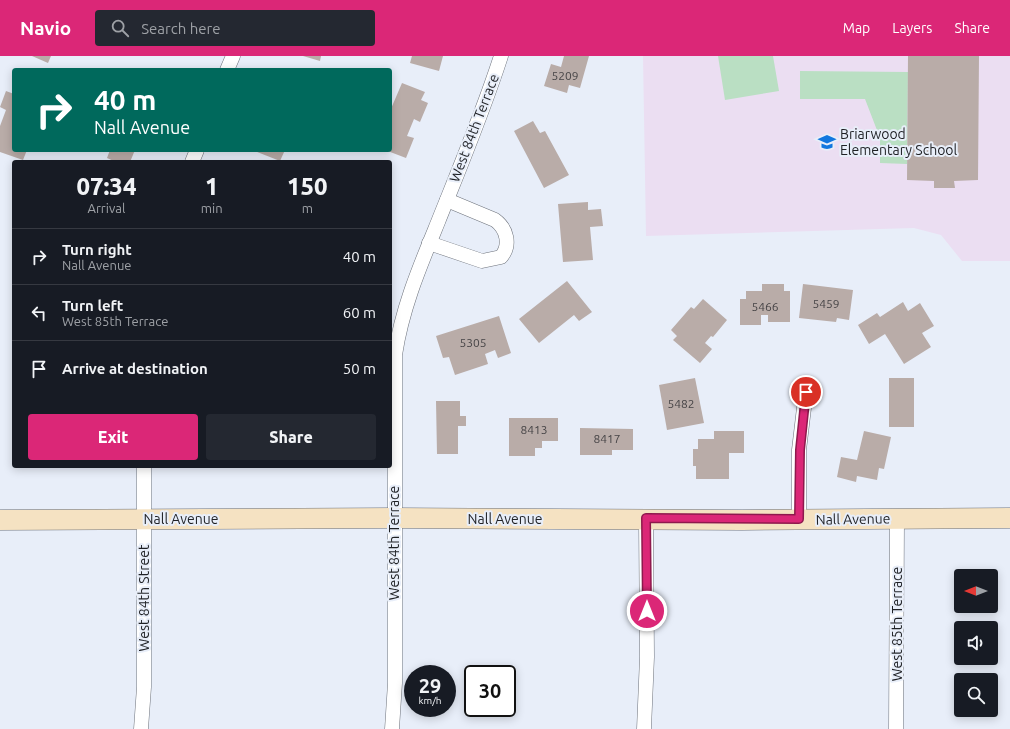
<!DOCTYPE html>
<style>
body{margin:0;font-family:Ubuntu,sans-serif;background:#242831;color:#f1f3f6;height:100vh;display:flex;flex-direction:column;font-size:15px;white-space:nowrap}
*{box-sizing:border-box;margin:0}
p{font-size:13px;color:#9ea1a6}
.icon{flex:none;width:22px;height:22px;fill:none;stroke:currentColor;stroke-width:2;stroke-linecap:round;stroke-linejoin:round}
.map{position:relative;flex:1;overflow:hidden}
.sheet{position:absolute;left:12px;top:104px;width:380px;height:308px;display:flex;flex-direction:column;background:#171b24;border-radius:4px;box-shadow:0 2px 10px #0003}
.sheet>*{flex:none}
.guide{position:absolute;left:12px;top:12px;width:380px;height:84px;border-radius:4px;box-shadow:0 2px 10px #0003;background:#00695c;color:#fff;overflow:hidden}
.needle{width:26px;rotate:270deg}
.fabs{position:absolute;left:954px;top:513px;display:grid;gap:8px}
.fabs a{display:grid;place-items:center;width:44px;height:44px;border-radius:4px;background:#171b24;box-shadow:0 2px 10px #0003;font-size:20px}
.speed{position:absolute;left:404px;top:609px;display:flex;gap:8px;font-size:20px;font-weight:700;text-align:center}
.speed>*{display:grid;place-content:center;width:52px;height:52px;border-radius:50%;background:#171b24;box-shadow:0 2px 10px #0003;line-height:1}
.speed small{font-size:10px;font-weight:400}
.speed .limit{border:2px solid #111;border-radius:6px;background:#fff;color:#111}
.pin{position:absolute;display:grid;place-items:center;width:34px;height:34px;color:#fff;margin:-17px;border:2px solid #fff;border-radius:50%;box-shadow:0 1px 4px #0007}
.me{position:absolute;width:44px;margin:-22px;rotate:0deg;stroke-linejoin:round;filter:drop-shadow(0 0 3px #0008)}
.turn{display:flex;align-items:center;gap:14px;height:84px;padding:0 16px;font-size:18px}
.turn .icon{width:52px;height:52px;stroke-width:2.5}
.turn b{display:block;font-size:28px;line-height:34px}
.eta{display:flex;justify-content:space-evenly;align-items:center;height:68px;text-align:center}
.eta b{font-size:24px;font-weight:800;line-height:28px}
.cta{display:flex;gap:8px;margin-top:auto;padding:8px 16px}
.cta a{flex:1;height:46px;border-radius:4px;background:#db2777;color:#fff;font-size:16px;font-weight:800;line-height:46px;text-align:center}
.cta a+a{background:#242831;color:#f1f3f6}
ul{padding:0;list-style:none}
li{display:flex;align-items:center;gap:12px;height:56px;padding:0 16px;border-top:1px solid #363941}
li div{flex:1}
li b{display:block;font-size:15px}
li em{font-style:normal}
header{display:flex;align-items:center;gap:24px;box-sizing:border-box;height:56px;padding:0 20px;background:#db2777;color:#fff}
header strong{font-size:19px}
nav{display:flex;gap:22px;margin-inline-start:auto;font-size:14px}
.search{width:280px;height:36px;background:#242831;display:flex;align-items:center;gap:10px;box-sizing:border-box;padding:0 14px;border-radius:4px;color:#9ea1a6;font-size:15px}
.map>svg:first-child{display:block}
</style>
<header>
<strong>Navio</strong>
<div class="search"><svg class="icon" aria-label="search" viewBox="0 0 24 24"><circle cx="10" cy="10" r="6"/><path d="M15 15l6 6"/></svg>Search here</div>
<nav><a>Map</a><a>Layers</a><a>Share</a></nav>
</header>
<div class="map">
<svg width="1010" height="673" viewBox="0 0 1010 673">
<rect width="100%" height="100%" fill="#e8eef9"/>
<polygon fill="#ebdef2" points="643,0 1010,0 1010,205 962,205 941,179 914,172 646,180"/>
<g fill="#badfc3">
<polygon points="718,0 773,0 779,35 725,44"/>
<polygon points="800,15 908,16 907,108 880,107 880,82 865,43 800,43"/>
</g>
<g fill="#b9aca8">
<polygon points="32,0 51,0 48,7"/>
<polygon points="303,0 321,0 320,5"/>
<polygon points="412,0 443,0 439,15 410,7"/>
<polygon points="564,0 589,0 580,32 569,29 567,37 544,30 551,8 561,11"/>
<polygon points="908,0 979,0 978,124 954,125 955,132 934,132 934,125 907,124"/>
<polygon points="402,27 425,36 421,44 428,47 420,66 414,63 407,80 414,82 406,102 385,94 390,94 390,55"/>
<polygon points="6,35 14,38 14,94 27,94 23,104 0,96 0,70 6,54 0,51"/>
<polygon points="533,65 540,77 545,75 569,119 544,132 514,75"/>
<polygon points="110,94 135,94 130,106 116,106 107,102"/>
<polygon points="252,94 285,94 280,105"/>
<polygon points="588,146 588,154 601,153 603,170 590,171 593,204 563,206 558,148"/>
<polygon points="567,225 592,256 579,265 574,259 539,287 519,263"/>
<polygon points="762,228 784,228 784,235 790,235 790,266 768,266 768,259 761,259 761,269 740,269 740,243 746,243 746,235 762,235"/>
<polygon points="803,228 853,234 849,264 837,262 836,266 799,262"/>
<polygon points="703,243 727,264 713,281 711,280 705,287 712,293 700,307 673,284 677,280 671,274 691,251 694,253"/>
<polygon points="903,246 908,255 920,247 934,270 922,277 931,291 904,308 885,278 869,288 858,269 877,257 880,261"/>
<polygon points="499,260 511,297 498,302 495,294 485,298 488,308 455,319 449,301 443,302 436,280"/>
<polygon points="695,322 704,367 667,374 659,329"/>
<rect x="889" y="322" width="25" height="49"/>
<polygon points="436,345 460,345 460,360 466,360 466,370 458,370 458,398 437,398"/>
<polygon points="509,362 558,362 558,385 542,385 542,392 535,392 535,400 509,400"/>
<polygon points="580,372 633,373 633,394 612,394 612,399 580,399"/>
<polygon points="714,375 744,375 744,397 729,397 729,423 696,423 696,410 693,410 693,393 698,393 698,383 714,383"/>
<polygon points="864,375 891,381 884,413 879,412 877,424 857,420 856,426 837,421 841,401 857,404"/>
</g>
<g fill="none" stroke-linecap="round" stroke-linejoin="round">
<g stroke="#6d727b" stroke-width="15">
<g id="minor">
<polyline points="227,14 233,0"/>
<polyline points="192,106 197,94"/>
<path d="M429,187L482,205L501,201C511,189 507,173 495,164L447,144"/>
<polyline points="799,463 799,394 806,335"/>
<polyline points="141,673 144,631 144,410"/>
<path d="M392,673L395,627V299C402,252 420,210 438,166C460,111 483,56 501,0"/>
<polyline points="644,673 647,601 646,462"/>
<polyline points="896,673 897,462"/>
</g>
</g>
<g stroke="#6d727b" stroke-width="21">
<polyline id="secondary" points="0,464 394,462 742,464 1010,462"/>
</g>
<use href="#minor" stroke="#fff" stroke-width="14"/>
<use href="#secondary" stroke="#f5e2c2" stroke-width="20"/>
</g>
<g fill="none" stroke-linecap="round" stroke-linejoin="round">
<g stroke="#8e194d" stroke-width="10">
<polyline id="route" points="647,555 646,462 799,463 800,394 806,336"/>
</g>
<use href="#route" stroke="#db2777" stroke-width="7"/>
</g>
<defs>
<g id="school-bare" transform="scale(1.38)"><path d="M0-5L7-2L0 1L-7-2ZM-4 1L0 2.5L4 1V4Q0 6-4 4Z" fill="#1177df" stroke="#e8eef9" stroke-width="2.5" paint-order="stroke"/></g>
</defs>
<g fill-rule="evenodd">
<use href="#school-bare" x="827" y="86"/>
</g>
<g text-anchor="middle" stroke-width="4" stroke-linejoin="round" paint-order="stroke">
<g font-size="12" fill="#464446">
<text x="565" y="24">5209</text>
<text x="826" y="252">5459</text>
<text x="765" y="255">5466</text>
<text x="473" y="291">5305</text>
<text x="681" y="352">5482</text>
<text x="534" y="378">8413</text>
<text x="607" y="387">8417</text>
</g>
<g font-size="14" fill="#1f2125" stroke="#e8eef9">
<text transform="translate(474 72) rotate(-69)" y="5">West 84th Terrace</text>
<text x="181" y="468">Nall Avenue</text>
<text x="505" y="468">Nall Avenue</text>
<text transform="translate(853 463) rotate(-1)" y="5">Nall Avenue</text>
<text transform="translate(394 487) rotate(-90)" y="5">West 84th Terrace</text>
<text transform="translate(144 542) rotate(-90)" y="5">West 84th Street</text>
<text transform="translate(897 568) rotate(-90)" y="5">West 85th Terrace</text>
</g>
<g font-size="14" fill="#1f2125" stroke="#e8eef9" text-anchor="start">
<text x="840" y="83">Briarwood<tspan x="840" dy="16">Elementary School</tspan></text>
</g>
</g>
</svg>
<div class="fabs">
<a><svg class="needle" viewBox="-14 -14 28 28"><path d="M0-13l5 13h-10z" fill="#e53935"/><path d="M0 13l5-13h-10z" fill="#9ea1a6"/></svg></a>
<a><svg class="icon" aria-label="sound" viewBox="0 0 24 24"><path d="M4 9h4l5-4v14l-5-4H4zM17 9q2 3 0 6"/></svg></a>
<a><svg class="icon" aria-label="search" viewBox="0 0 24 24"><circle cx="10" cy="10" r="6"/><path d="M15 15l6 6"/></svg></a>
</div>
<div class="speed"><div>29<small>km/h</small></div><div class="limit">30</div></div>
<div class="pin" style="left:806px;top:336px;background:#d93025"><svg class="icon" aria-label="arrive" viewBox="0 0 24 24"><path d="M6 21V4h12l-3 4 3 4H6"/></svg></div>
<svg class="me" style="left:647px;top:555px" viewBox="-20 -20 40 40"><circle r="17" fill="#db2777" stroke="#fff" stroke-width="3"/><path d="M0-11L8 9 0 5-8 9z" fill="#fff"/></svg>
<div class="guide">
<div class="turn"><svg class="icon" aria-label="right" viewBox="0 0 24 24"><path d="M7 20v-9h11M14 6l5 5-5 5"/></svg><div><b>40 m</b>Nall Avenue</div></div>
</div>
<section class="sheet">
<div class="eta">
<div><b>07:34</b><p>Arrival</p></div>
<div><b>1</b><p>min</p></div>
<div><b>150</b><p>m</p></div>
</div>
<ul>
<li><svg class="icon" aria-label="right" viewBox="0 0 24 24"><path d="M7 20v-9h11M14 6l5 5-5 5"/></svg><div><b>Turn right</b><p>Nall Avenue</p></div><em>40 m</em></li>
<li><svg class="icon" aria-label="left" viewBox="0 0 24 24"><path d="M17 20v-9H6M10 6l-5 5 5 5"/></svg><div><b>Turn left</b><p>West 85th Terrace</p></div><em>60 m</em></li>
<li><svg class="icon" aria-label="arrive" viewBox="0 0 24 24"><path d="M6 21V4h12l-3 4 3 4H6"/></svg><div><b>Arrive at destination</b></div><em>50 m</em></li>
</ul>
<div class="cta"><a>Exit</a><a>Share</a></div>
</section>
</div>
